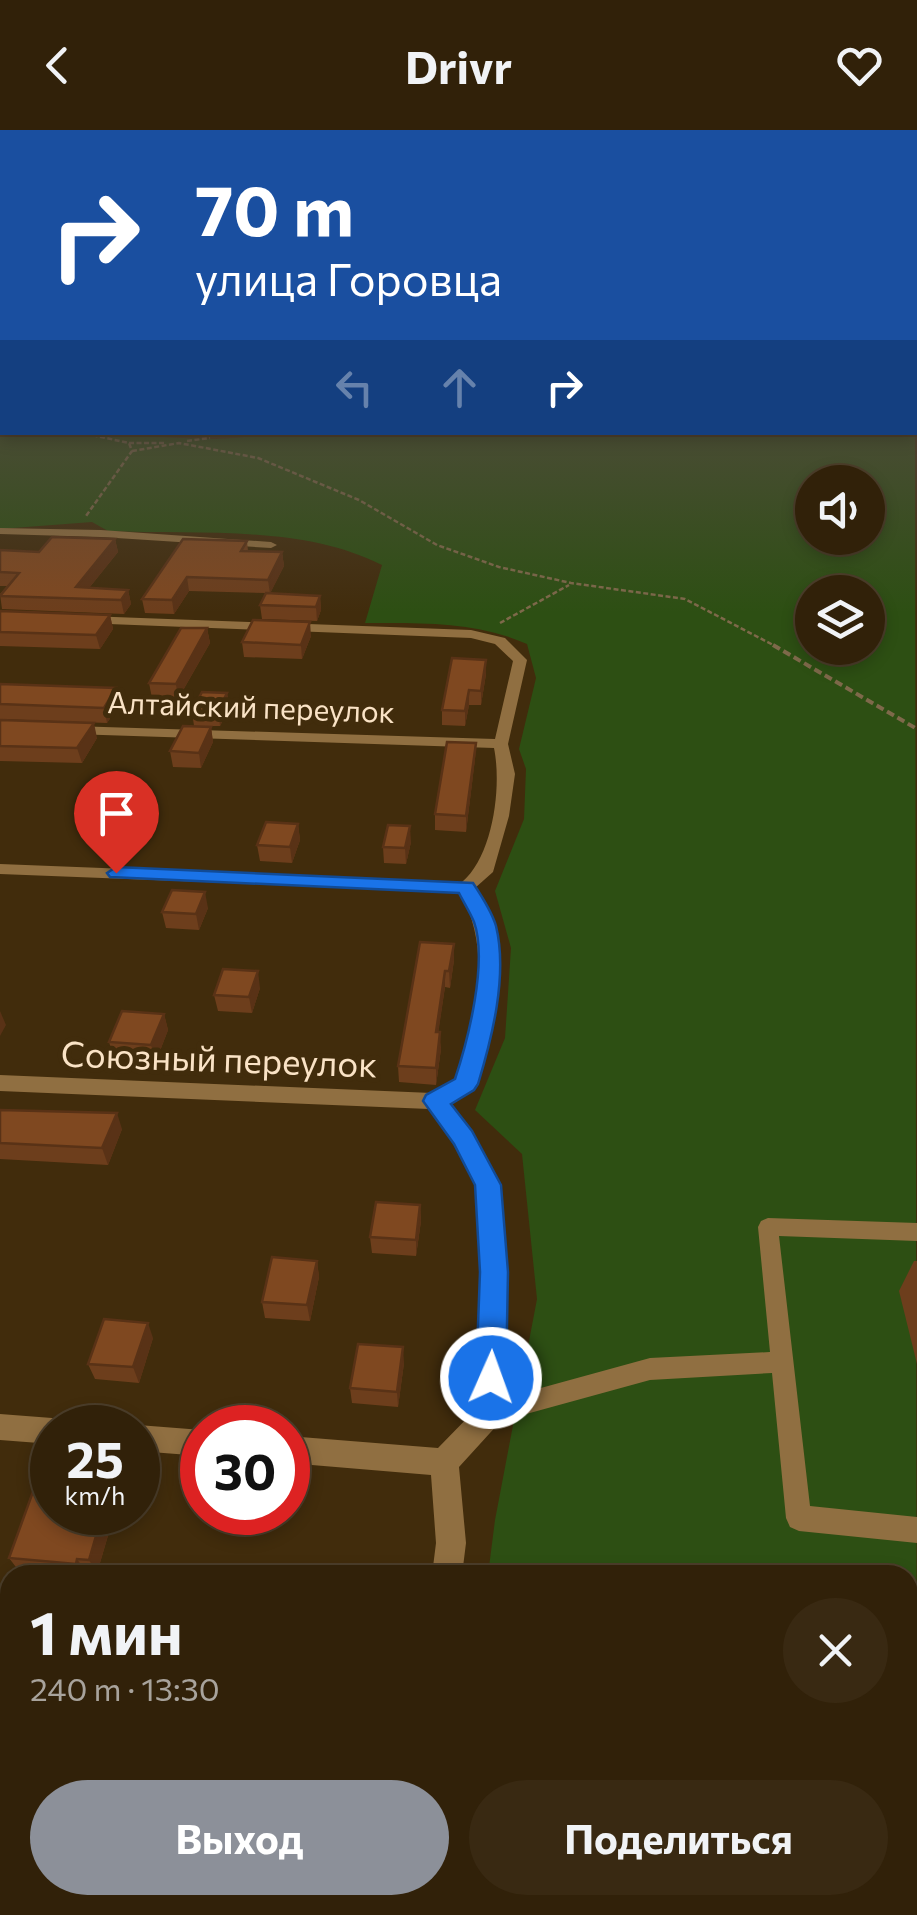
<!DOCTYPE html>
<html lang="ru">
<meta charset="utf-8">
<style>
body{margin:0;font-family:Commissioner,sans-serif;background:#392912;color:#f1f3f6;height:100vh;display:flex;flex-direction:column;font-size:38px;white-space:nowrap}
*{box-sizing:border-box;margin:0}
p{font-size:32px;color:#a8a39c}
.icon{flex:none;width:55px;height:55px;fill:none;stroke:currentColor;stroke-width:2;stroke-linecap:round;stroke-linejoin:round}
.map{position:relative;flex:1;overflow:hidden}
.panel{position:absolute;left:0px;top:1435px;width:918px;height:350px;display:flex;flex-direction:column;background:#312109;border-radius:30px 30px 0 0;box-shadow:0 5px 15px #0003,0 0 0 2px #4c3e2a}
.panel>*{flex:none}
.hud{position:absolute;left:0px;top:0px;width:918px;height:305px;box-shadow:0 5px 15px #0003,0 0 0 2px #4c3e2a;background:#1a4fa0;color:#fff;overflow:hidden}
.controls{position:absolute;left:795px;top:335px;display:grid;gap:20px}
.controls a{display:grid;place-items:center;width:90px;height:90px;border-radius:50%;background:#312109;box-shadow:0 5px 15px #0003,0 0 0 2px #4c3e2a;font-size:50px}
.speed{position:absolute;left:30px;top:1275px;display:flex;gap:20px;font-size:50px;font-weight:700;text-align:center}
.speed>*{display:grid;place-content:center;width:130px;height:130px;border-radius:50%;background:#312109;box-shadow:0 5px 15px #0003,0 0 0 2px #4c3e2a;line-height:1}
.speed small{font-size:25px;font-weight:400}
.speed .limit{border:15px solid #d22;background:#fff;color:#111}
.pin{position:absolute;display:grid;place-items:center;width:85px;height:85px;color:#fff;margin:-102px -42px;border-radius:50% 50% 50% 0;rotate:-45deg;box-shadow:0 0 10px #0007}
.pin .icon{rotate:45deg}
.me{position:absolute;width:110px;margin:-55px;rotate:2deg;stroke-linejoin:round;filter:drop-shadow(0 0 8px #0008)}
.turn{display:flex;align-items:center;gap:35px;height:210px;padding:0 30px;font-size:45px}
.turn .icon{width:130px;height:130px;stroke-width:2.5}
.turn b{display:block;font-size:70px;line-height:85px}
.lanes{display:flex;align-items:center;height:95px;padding:0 30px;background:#0003;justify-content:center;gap:50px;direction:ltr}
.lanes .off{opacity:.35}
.round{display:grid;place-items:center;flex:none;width:105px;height:105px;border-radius:52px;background:#392912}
.headline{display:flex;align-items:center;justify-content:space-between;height:170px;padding:0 30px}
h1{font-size:60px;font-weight:700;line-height:75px}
.button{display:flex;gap:20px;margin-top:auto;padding:20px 30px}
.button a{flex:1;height:115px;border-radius:60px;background:#8c9099;color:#fff;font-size:40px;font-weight:700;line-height:115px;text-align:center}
.button a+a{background:#392912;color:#f1f3f6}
header{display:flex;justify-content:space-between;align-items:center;height:130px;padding:0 30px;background:#312109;font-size:45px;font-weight:700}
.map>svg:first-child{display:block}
</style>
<header><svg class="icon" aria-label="back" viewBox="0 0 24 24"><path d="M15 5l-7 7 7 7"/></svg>Drivr<svg class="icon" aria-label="heart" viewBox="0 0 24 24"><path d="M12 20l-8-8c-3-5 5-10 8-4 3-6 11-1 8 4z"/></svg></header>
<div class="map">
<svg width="917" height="1785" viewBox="0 0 917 1785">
<rect width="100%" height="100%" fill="#412c0c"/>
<path fill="#2d4f13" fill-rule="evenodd" d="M915,278L917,1785H447L448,1775H908V1445H488L495,1390L537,1169L522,1024L475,980L505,908L511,818L495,761L524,689L526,639L519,619L536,548L527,514C475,491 420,493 365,493L382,435C301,394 197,405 108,401L92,392L0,399V296L2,302L216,309L328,302H915ZM812,352H868V408H812ZM812,462H868V518H812Z"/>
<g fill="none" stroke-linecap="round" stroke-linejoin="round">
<g stroke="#7e694a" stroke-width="2.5" stroke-dasharray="5 2.5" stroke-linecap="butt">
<polyline points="78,302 129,313 132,321 86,386"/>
<polyline points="187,311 210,308"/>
<polyline points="129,313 166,313"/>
<polyline points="132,321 179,313 258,328 359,370 437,415 499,437 571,453 685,469 777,517"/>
<polyline points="500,493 569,455"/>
</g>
<polyline stroke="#7e694a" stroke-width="4" stroke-dasharray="8 4" stroke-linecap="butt" points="773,515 917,599"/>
<polygon fill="#906f41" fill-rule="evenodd" points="768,1088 917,1093 917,1111 779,1106 810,1376 917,1387 917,1413 799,1401 790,1397 786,1388 772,1243 650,1250 490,1294 482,1291 478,1283 482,1275 490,1272 650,1228 770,1222 758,1097 761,1091"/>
<g fill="#906f41" fill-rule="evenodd">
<polygon points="915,271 917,272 917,278 915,277"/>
<rect x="0" y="291" width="2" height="6"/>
<polygon points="220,302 326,302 327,303 322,306"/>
<polygon points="0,398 101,400 271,412 277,415 271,418 101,407 0,404"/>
<path d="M87,486L471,500L505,508L527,530L508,614L515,644L509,686L493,742L475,758C482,769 489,780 493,793C509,844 491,905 476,954L472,959L449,973L471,1002L499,1055L506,1142L504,1283L500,1292L459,1337L466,1413L462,1445H432L436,1413L431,1345L288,1333V1306L438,1318L477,1278L482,1142L477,1055L455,1014L429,979L0,961V945L432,963L456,949C476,888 493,822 460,762L0,744V734L462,752C493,726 502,657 494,618L72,604L65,600L72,596L495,609L513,531L495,514L471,508L83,493V487Z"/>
<polygon points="0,1284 52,1288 62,1292 64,1298 52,1298 52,1314 0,1310"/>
<polygon points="138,1295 202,1300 202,1326 138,1321 138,1298 131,1298"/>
<polygon points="388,1775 424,1775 422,1785 386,1785"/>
</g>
</g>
<g fill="#6d3e1c">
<polygon points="115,409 118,422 89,458 128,460 131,474 124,484 2,479 0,464 7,456 0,456 0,420 39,422"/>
<polygon points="247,411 248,421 282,422 284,436 270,463 320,466 321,480 317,491 262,489 260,475 266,463 189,461 174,484 145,483 142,469"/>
<polygon points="0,481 110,485 113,499 100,519 0,516"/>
<polygon points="207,498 210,513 178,569 152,568 149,553"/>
<polygon points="311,506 302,529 244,527 242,512"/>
<polygon points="486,530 486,544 481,575 469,575 465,596 442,595 442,580"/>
<polygon points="0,554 116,558 120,573 107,593 0,589"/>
<polygon points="227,563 229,577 220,596 194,596 192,581"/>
<polygon points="0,590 97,608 82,633 0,631"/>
<polygon points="211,597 213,612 201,638 173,637 170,621"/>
<polygon points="476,613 475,629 466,702 435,700 435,684"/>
<polygon points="298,694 300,710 292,733 260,731 257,715"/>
<polygon points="411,712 406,734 384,733 383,717"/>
<polygon points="208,778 199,800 166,798 162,782"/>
<polygon points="454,814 454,830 450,858 445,857 438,902 441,919 436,955 399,952 398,936"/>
<polygon points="260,858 252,883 218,881 214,865"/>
<polygon points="164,884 168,900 156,931 114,928 109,912"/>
<polygon points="0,980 122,999 108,1035 0,1029"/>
<polygon points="420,1075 421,1091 416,1126 372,1123 370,1107"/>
<polygon points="317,1131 319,1147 310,1191 265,1188 262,1172"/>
<polygon points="914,1131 917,1131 917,1234 899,1161"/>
<polygon points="153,1208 139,1253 95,1249 88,1234"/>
<polygon points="404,1233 398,1277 352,1273 350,1258"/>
<polygon points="112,1392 97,1443 86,1442 85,1445 66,1445 19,1441 9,1428"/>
</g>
<g fill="#593216">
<polygon points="115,409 118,422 81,468 76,457"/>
<polygon points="282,422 284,436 270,464 268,450"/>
<polygon points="187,447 189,461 174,484 172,470"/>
<polygon points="128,460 131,474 124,484 121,470"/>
<polygon points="320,466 321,480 317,491 316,477"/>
<polygon points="110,485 113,499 100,519 96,505"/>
<polygon points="310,492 311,506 302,529 301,515"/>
<polygon points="207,498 210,513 178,569 176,554"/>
<polygon points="486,530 486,544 481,575 481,561"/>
<polygon points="116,558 120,573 107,593 104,578"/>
<polygon points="469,560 469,575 465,596 465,581"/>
<polygon points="227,563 229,577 220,596 218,581"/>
<polygon points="94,593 97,608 82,633 77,618"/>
<polygon points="211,597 213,612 201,638 199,623"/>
<polygon points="476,613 475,629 466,702 466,686"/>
<polygon points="298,694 300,710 292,733 290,717"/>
<polygon points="410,696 411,712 406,734 405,718"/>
<polygon points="205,762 208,778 199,800 196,784"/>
<polygon points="454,814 454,830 450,858 449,841"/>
<polygon points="258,841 260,858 252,883 249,867"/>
<polygon points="445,841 445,857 436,919 436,902"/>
<polygon points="0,881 6,895 0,906"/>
<polygon points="164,884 168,900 156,931 151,915"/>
<polygon points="440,902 441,919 436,955 436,938"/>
<polygon points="117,983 122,999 108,1035 102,1018"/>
<polygon points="420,1075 421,1091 416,1126 416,1110"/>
<polygon points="317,1131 319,1147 310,1191 307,1175"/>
<polygon points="148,1193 153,1208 139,1253 133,1237"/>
<polygon points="403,1217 404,1233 398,1277 397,1262"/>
<polygon points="103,1382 107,1382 112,1392 97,1443 89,1430"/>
<polygon points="77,1429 86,1442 85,1445 76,1434"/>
<polygon points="340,1775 344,1775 343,1785 339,1785"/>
</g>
<g fill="#7f4820" stroke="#593216" stroke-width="2.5">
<polygon points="0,232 2,232 2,267 0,269 0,247 2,247 2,238 0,238"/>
<polygon points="52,407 115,409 76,457 128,460 121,470 0,466 19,443 0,442 0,420 39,422"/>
<polygon points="183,409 247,411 241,421 282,422 268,450 187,447 172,470 142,469"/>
<polygon points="266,463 320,466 316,477 260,475"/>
<polygon points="0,481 110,485 96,505 0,502"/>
<polygon points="253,490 310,492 301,515 242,512"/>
<polygon points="181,498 207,498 176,554 149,553"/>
<polygon points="452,528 486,530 481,561 469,560 465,581 442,580"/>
<polygon points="0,554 116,558 104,578 0,574"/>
<polygon points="202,562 227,563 218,581 192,581"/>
<polygon points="0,590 94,593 77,618 0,616"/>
<polygon points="183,596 211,597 199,623 170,621"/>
<polygon points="447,612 476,613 466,686 435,684"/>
<polygon points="266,692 298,694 290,717 257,715"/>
<polygon points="388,695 410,696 405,718 383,717"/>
<polygon points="172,760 205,762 196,784 162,782"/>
<polygon points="420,812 454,814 449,841 445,841 436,902 440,902 436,938 398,936"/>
<polygon points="223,839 258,841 249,867 214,865"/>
<polygon points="122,881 164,884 151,915 109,912"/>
<polygon points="0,980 117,983 102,1018 0,1013"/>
<polygon points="376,1072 420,1075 416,1110 370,1107"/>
<polygon points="272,1127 317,1131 307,1175 262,1172"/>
<polygon points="104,1189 148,1193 133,1237 88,1234"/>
<polygon points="358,1214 403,1217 397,1262 350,1258"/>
<polygon points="39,1345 52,1346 52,1382 103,1382 89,1430 77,1429 76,1434 9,1428"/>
<polygon points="281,1775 340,1775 339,1785 279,1785"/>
</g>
<linearGradient id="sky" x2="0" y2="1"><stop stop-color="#241807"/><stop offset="0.48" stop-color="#544b40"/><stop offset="1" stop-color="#544b40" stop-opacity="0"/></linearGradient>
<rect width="917" height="482" fill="url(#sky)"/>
<path fill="#1a73e8" stroke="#114b97" stroke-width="2.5" d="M116,737L473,753C481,765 492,782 496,796C508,845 492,908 478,954L474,960L451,974L472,1001L501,1055L508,1142L506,1248L501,1258L491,1262L480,1258L476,1248L480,1142L475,1055L454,1014L423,971L426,965L455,949C468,910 488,832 474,792C470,782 464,773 459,763L110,747L107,743Z"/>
<g text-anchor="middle" stroke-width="10" stroke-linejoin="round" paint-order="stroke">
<g font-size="30" fill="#fae3c6" stroke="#412c0c">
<text transform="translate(251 578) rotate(2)" y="10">Алтайский переулок</text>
</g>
<g font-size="35" fill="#fae3c6" stroke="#412c0c">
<text transform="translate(219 930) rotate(2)" y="12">Союзный переулок</text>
</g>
</g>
</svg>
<div class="controls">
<a><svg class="icon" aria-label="sound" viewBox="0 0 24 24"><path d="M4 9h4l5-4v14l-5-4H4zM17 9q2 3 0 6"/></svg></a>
<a><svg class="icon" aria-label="layers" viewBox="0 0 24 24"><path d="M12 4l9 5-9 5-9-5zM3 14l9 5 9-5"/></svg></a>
</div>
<div class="speed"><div>25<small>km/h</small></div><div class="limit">30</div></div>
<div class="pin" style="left:116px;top:743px;background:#d93025"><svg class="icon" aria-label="arrive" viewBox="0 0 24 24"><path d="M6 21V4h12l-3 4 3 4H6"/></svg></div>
<svg class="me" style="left:491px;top:1248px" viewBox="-20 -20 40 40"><circle r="17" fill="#1a73e8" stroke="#fff" stroke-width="3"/><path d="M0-11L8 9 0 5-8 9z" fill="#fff"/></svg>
<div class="hud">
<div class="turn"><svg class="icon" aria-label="right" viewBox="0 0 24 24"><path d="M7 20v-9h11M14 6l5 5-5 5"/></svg><div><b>70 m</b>улица Горовца</div></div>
<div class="lanes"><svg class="icon off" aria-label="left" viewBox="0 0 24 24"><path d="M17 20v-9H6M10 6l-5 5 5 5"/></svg><svg class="icon off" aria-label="ahead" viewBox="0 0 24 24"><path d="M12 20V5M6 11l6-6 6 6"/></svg><svg class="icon" aria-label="right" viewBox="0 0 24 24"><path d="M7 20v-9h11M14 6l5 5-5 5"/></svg></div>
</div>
<section class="panel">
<div class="headline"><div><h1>1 мин</h1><p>240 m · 13:30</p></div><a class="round"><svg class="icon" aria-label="close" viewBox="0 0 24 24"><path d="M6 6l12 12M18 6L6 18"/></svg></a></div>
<div class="button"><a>Выход</a><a>Поделиться</a></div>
</section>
</div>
